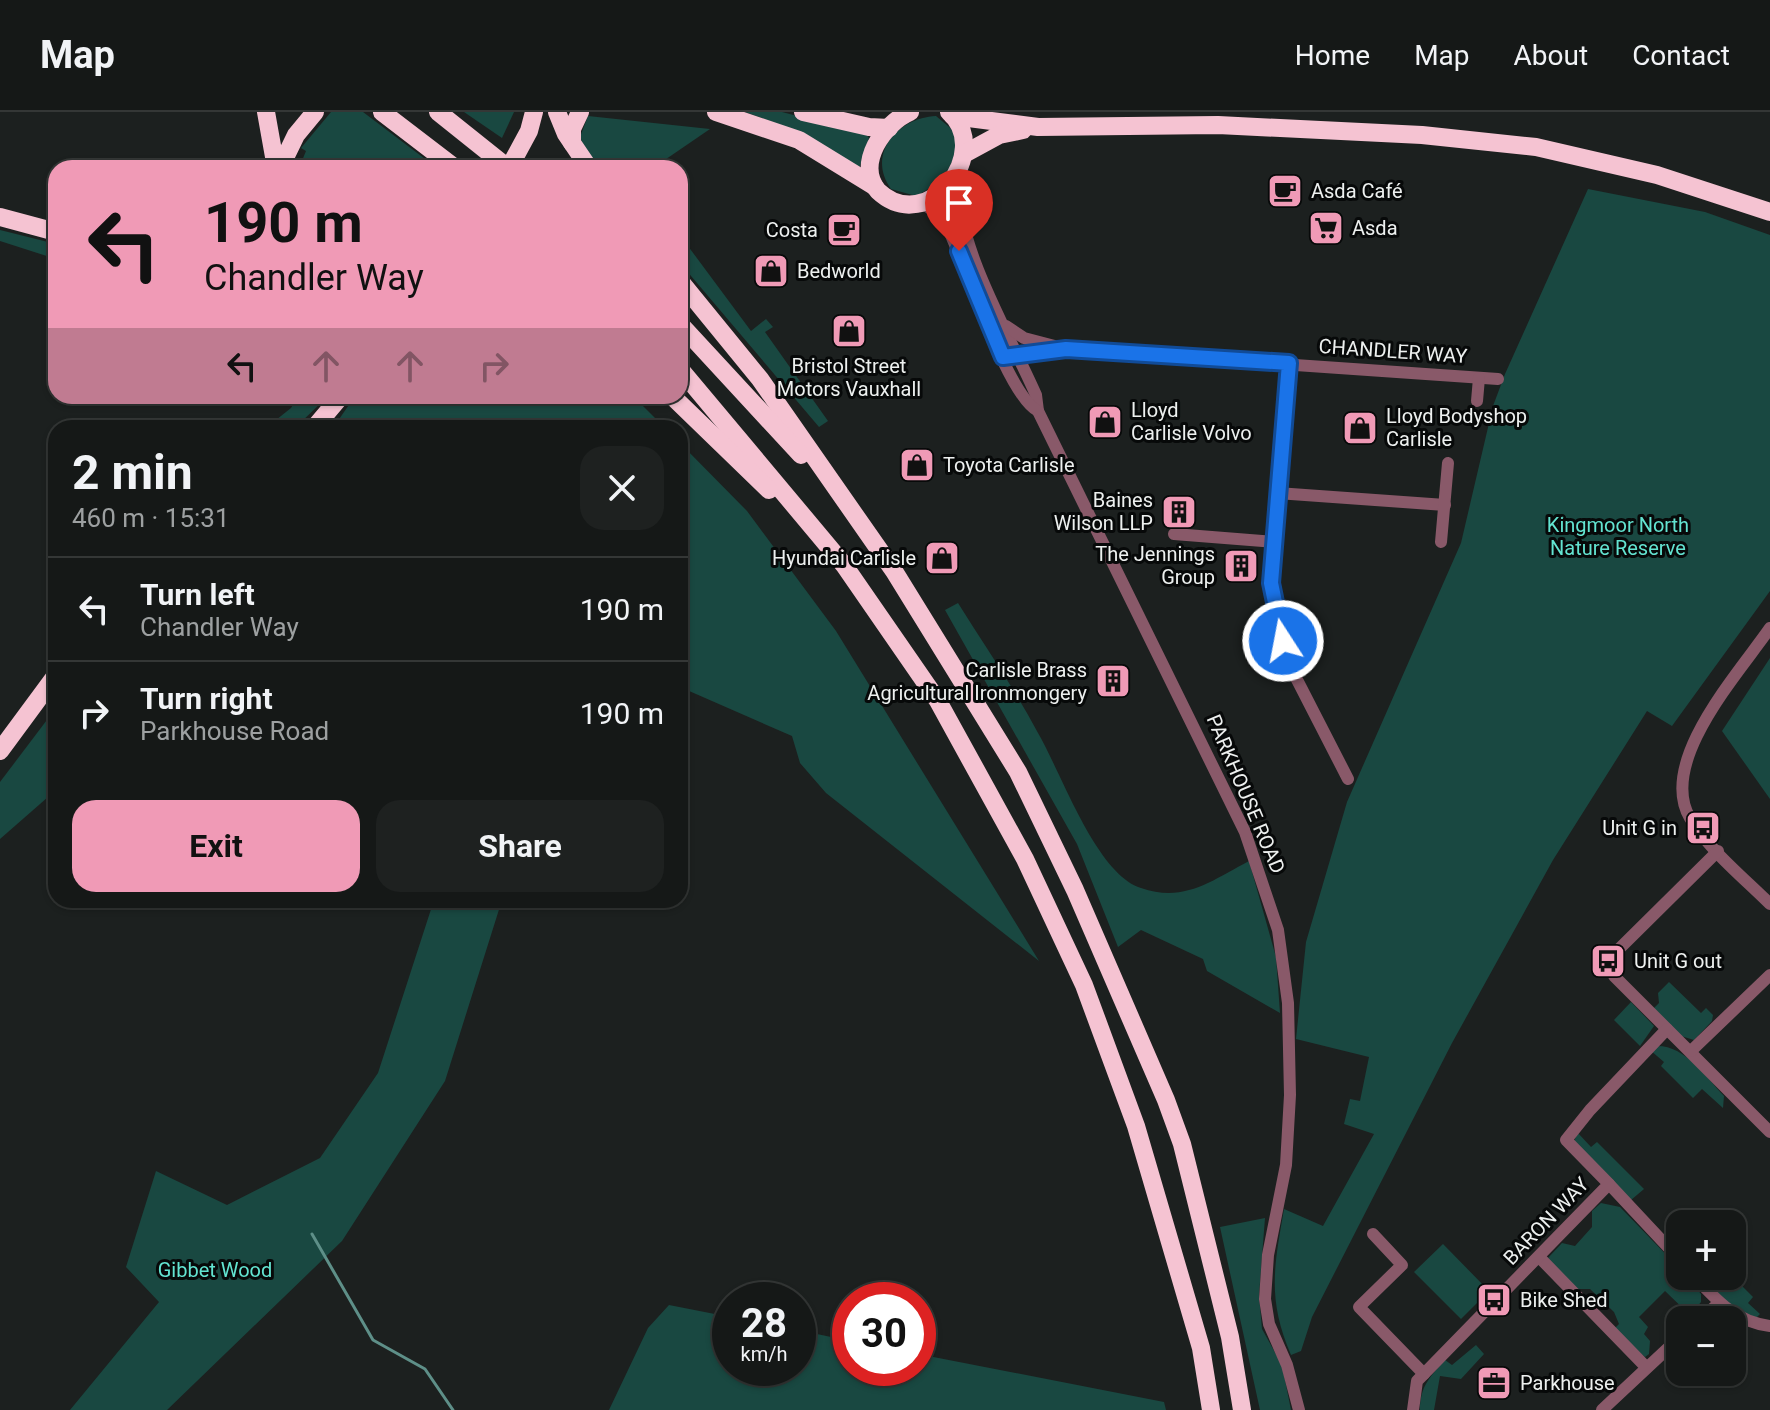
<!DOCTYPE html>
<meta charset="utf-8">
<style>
body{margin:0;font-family:Roboto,sans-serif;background:#1e2120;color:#f1f3f6;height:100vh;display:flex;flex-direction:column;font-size:30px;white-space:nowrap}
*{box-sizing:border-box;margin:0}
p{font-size:26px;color:#9da0a1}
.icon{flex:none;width:44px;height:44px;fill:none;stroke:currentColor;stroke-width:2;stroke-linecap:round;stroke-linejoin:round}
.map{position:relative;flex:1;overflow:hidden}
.drawer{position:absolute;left:48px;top:308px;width:640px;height:488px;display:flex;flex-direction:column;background:#151817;border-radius:24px;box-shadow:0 2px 6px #0004,0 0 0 2px #343736}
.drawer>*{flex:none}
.guide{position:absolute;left:48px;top:48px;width:640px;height:244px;border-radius:24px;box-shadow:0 2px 6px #0004,0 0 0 2px #343736;background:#f09ab6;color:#111;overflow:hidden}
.controls{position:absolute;left:1666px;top:1098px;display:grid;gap:16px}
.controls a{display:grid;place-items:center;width:80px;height:80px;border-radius:16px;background:#151817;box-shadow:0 2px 6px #0004,0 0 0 2px #343736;font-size:40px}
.speed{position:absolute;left:712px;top:1170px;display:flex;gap:16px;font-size:40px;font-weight:700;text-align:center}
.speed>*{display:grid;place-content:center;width:104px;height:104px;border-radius:50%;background:#151817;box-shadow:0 2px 6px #0004,0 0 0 2px #343736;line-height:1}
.speed small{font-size:20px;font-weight:400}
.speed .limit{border:12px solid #d22;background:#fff;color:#111}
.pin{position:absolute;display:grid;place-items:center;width:68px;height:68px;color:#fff;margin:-82px -34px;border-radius:50% 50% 50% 0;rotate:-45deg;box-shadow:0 0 8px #0007}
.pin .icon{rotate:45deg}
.me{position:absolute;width:88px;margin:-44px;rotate:349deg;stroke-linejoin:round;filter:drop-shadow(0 0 6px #0008)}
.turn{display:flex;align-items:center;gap:28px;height:168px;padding:0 24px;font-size:36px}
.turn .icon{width:104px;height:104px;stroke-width:2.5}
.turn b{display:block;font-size:56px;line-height:68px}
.lanes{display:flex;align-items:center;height:76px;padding:0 24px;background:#0003;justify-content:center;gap:40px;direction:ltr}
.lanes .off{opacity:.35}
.round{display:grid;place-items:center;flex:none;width:84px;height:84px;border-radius:24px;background:#1e2120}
.head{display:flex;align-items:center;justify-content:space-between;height:136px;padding:0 24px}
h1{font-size:48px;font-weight:700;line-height:60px}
.cta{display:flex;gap:16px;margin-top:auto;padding:16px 24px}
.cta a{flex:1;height:92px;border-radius:24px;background:#f09ab6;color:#111;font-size:32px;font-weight:700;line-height:92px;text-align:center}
.cta a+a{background:#1e2120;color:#f1f3f6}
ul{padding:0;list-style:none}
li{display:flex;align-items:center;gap:24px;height:104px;padding:0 24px;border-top:2px solid #343736}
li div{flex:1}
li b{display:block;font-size:30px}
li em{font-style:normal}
header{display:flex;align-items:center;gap:48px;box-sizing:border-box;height:112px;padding:0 40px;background:#151817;border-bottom:2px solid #343736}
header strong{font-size:38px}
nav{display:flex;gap:44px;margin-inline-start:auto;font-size:28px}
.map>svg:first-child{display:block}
</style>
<header>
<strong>Map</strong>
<nav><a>Home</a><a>Map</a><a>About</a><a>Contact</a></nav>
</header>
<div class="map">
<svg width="1770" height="1298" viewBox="0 0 1770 1298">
<rect width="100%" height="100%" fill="#1c201f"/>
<g fill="#194841">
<polygon points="331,0 363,0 437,56 299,56 306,39 301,36"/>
<polygon points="464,0 514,0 502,26"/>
<polygon points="745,0 782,0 866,22 869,26 859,57 781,13"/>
<polygon points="588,4 710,17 653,56 600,56 586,40 580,25"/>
<path d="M936,4L954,19C961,50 942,71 916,84L891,77C866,42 897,6 936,4Z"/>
<path d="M1588,77L1705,100L1770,123V479L1672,614L1647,599L1553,748L1452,931L1312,1205L1301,1239L1291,1243C1267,1187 1274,1155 1284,1097L1323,1114L1374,1022L1344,1012L1350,987L1360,989L1369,945L1296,927L1306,830L1347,690L1461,431L1493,294L1505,262Z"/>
<polygon points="0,118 56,132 56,147 0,129"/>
<polygon points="682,126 751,219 766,207 773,215 765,220 828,309 819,315 680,151"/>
<polygon points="298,284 328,284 295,316 266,316 291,296"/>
<polygon points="355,284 633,284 665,316 333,316"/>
<polygon points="680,331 747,399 836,519 1039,849 826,681 800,651 792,624 680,575"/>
<path d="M958,491C985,534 1014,576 1038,621C1061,660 1096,762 1141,776C1184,791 1211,769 1249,749L1276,845L1280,901L1207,859L1203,847L1141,818L1118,835L1077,732L945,498Z"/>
<polygon points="1770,546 1770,687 1722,619"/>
<polygon points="56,596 56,678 0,727 0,670"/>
<polygon points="434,788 502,788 445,969 342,1129 167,1298 70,1298 159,1190 126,1155 156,1059 227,1093 320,1046 378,961"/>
<polygon points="1669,870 1701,901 1706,896 1713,903 1712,909 1694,928 1681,924 1652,898 1659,891 1658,881"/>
<polygon points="1631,890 1654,914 1640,934 1614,908"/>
<path d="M1656,934C1685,933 1705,964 1724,984L1723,996L1702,977L1693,986L1661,954L1664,950L1650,938Z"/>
<polygon points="1577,1020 1591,1035 1597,1030 1644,1077 1631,1088 1573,1034"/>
<polygon points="1601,1091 1620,1095 1680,1157 1680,1164 1686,1164 1701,1182 1701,1190 1690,1203 1665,1179 1639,1205 1648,1215 1644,1222 1650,1229 1649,1242 1645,1245 1613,1218 1619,1212 1614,1200 1590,1177 1572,1177 1548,1146 1562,1131 1575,1134 1592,1115 1592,1099"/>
<polygon points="1265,1106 1259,1183 1262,1217 1282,1253 1291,1298 1260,1298 1220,1115"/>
<polygon points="1443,1132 1489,1179 1461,1207 1414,1160"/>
<polygon points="1699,1164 1732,1164 1753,1185 1748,1191 1760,1202 1756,1206 1728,1192"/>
<polygon points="669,1193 730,1205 730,1256 798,1256 798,1218 850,1229 850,1256 918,1256 918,1242 1164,1290 1166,1298 609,1298 648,1216"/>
<path d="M1476,1233L1484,1242L1461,1267L1440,1264L1434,1298H1420C1420,1274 1430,1265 1445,1248L1452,1253Z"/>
</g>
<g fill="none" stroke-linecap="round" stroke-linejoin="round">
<polyline stroke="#5e8f88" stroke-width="3" points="312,1122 373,1228 425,1257 453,1298"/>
<g stroke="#895969" stroke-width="12">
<path d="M956,62C958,139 1005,213 1036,283L1038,299L1245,720L1278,818L1288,891L1290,983L1286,1053L1268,1143L1265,1187L1269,1212L1287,1253L1299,1298"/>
<path d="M925,93L943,106C964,145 1006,283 1038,299"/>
<polyline points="1006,214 1024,226 1066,237 1498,267"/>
<polyline points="1013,244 1063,237"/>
<polyline points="1289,251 1271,471 1291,556 1348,667"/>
<polyline points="1477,289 1479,266"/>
<polyline points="1277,381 1445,393"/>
<polyline points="1174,422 1274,430"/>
<polyline points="1441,430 1448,351"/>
<path d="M1770,516C1739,561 1657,650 1690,706C1709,738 1744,766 1770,792"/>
<polyline points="1718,739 1620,836 1614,848 1614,864 1770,1020"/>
<polyline points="1691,939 1770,863"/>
<polyline points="1609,1072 1680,1148"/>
<polyline points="1373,1122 1402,1153 1359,1195 1424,1262"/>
<polyline points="1540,1146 1646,1255"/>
<path d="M1694,1164C1717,1189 1736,1210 1770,1214"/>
<polyline points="1699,1208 1719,1191"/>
<polyline points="1413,1298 1417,1269 1609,1072 1566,1028 1590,998 1667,917"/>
<polyline points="1602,1298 1680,1225"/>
</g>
<g stroke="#f5c3d2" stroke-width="18">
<polyline points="266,0 276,56"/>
<polyline points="382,0 455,56"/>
<polyline points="438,0 508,56"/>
<polyline points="557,0 566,22 589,56"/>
<polyline points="716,0 799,28 874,74"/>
<polyline points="803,0 869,15 889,16"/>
<path d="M910,0C884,11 855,52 878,79C928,126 994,39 949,0"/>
<polyline points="953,4 1038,15 1218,13 1422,23 1536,35 1657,63 1770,100"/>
<polyline points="572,31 572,17 580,0"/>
<polyline points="964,42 999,23 1023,18"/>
<polyline points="280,56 296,23 315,0"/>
<polyline points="509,56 529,19 534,0"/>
<polyline points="0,105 56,120"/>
<polyline points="680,169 760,267 894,459 1018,660 1075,778 1166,988 1182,1032 1230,1225 1242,1298"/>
<polyline points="680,212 801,343"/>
<polyline points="680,257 844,453 938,589 1025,747 1084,873 1136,1014 1201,1236 1211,1298"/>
<polyline points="672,284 769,378"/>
<polyline points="314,316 341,284"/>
<polyline points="0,639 56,563"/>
</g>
</g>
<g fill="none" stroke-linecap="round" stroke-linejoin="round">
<g stroke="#114b97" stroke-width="20">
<polyline id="route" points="959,139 1003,245 1066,237 1289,251 1271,471 1283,529"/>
</g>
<use href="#route" stroke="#1a73e8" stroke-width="14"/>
</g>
<defs>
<g id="cafe-square" transform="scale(1.8)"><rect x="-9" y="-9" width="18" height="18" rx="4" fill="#f09ab6" stroke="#070909"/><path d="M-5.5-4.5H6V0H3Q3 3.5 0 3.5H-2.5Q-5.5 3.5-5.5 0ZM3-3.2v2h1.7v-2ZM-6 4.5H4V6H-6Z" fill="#111"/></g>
<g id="supermarket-square" transform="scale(1.8)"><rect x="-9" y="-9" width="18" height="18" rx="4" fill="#f09ab6" stroke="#070909"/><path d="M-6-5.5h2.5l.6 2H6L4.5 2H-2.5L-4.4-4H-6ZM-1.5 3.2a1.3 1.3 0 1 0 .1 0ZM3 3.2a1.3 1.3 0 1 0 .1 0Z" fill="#111"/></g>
<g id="shop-square" transform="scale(1.8)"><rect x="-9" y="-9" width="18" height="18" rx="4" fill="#f09ab6" stroke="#070909"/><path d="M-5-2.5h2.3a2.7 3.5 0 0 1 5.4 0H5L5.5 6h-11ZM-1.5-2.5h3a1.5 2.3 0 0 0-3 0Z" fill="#111"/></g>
<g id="building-square" transform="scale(1.8)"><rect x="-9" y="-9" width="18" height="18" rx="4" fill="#f09ab6" stroke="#070909"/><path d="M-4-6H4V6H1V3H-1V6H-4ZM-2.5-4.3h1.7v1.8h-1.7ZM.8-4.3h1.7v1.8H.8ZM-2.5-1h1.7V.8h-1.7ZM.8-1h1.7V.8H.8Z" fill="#111"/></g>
<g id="bus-square" transform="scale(1.8)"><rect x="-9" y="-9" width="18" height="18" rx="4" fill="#f09ab6" stroke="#070909"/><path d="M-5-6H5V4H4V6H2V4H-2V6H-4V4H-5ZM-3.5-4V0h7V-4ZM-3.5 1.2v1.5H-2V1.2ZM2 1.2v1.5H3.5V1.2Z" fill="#111"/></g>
<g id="office-square" transform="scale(1.8)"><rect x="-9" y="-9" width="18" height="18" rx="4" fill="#f09ab6" stroke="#070909"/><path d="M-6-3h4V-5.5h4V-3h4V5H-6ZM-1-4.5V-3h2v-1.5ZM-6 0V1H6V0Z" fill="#111"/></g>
</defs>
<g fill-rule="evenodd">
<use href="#cafe-square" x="1285" y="79"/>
<use href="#supermarket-square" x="1326" y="116"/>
<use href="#cafe-square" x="844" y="118"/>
<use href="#shop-square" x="771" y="159"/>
<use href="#shop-square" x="849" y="219"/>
<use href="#shop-square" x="1105" y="310"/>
<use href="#shop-square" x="1360" y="316"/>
<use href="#shop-square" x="917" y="353"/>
<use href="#building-square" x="1179" y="400"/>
<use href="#shop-square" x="942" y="446"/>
<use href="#building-square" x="1241" y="454"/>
<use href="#building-square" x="1113" y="569"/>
<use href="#bus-square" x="1703" y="716"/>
<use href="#bus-square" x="1608" y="849"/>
<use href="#bus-square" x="1494" y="1188"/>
<use href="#office-square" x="1494" y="1271"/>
</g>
<g text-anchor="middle" stroke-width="6" stroke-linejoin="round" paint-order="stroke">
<g font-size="20" fill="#edf0ef" stroke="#070909" text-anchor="start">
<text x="1311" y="86">Asda Café</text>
<text x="1352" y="123">Asda</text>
<text x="818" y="125" text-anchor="end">Costa</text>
<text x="797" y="166">Bedworld</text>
<text x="849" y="261" text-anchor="middle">Bristol Street<tspan x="849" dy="23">Motors Vauxhall</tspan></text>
<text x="1131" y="305">Lloyd<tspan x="1131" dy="23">Carlisle Volvo</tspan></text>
<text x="1386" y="311">Lloyd Bodyshop<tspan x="1386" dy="23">Carlisle</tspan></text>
<text x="943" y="360">Toyota Carlisle</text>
<text x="1153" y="395" text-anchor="end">Baines<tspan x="1153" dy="23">Wilson LLP</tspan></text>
<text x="1215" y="449" text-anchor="end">The Jennings<tspan x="1215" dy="23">Group</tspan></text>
<text x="916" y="453" text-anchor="end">Hyundai Carlisle</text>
<text x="1087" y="565" text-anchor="end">Carlisle Brass<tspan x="1087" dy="23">Agricultural Ironmongery</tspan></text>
<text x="1677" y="723" text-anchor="end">Unit G in</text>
<text x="1634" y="856">Unit G out</text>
<text x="1520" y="1195">Bike Shed</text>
<text x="1520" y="1278">Parkhouse</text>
</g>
<g font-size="20" fill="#edf0ef" stroke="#070909">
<text transform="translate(1393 239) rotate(4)" y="7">CHANDLER WAY</text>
<text transform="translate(1246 682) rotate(67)" y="7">PARKHOUSE ROAD</text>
<text transform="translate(1546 1109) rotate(-46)" y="7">BARON WAY</text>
</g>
<g font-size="20" fill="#63e4d1" stroke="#070909">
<text x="1618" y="420">Kingmoor North<tspan x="1618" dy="23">Nature Reserve</tspan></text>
<text x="215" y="1165">Gibbet Wood</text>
</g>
</g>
</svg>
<div class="controls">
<a>+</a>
<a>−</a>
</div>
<div class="speed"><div>28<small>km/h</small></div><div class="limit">30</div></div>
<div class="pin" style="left:959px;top:139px;background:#d93025"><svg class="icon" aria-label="arrive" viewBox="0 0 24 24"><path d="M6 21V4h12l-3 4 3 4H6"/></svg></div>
<svg class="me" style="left:1283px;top:529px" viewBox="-20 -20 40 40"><circle r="17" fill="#1a73e8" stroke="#fff" stroke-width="3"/><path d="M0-11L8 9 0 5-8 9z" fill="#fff"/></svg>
<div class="guide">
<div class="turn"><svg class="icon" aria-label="left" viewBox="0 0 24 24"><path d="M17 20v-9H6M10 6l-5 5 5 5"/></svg><div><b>190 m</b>Chandler Way</div></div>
<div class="lanes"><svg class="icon" aria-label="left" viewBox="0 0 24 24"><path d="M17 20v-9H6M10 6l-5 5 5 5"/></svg><svg class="icon off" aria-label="ahead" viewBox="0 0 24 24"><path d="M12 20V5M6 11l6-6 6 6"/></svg><svg class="icon off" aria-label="ahead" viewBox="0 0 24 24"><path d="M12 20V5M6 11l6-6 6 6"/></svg><svg class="icon off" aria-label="right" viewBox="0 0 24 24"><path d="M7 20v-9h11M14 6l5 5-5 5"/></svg></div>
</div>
<section class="drawer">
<div class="head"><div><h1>2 min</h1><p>460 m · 15:31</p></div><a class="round"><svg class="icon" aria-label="close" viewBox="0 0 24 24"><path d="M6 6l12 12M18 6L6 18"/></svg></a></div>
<ul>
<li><svg class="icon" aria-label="left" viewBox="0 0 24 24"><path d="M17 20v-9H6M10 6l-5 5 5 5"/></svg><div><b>Turn left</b><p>Chandler Way</p></div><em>190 m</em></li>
<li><svg class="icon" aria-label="right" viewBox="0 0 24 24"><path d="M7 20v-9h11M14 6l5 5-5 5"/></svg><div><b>Turn right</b><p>Parkhouse Road</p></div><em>190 m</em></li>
</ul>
<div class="cta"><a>Exit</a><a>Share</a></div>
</section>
</div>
